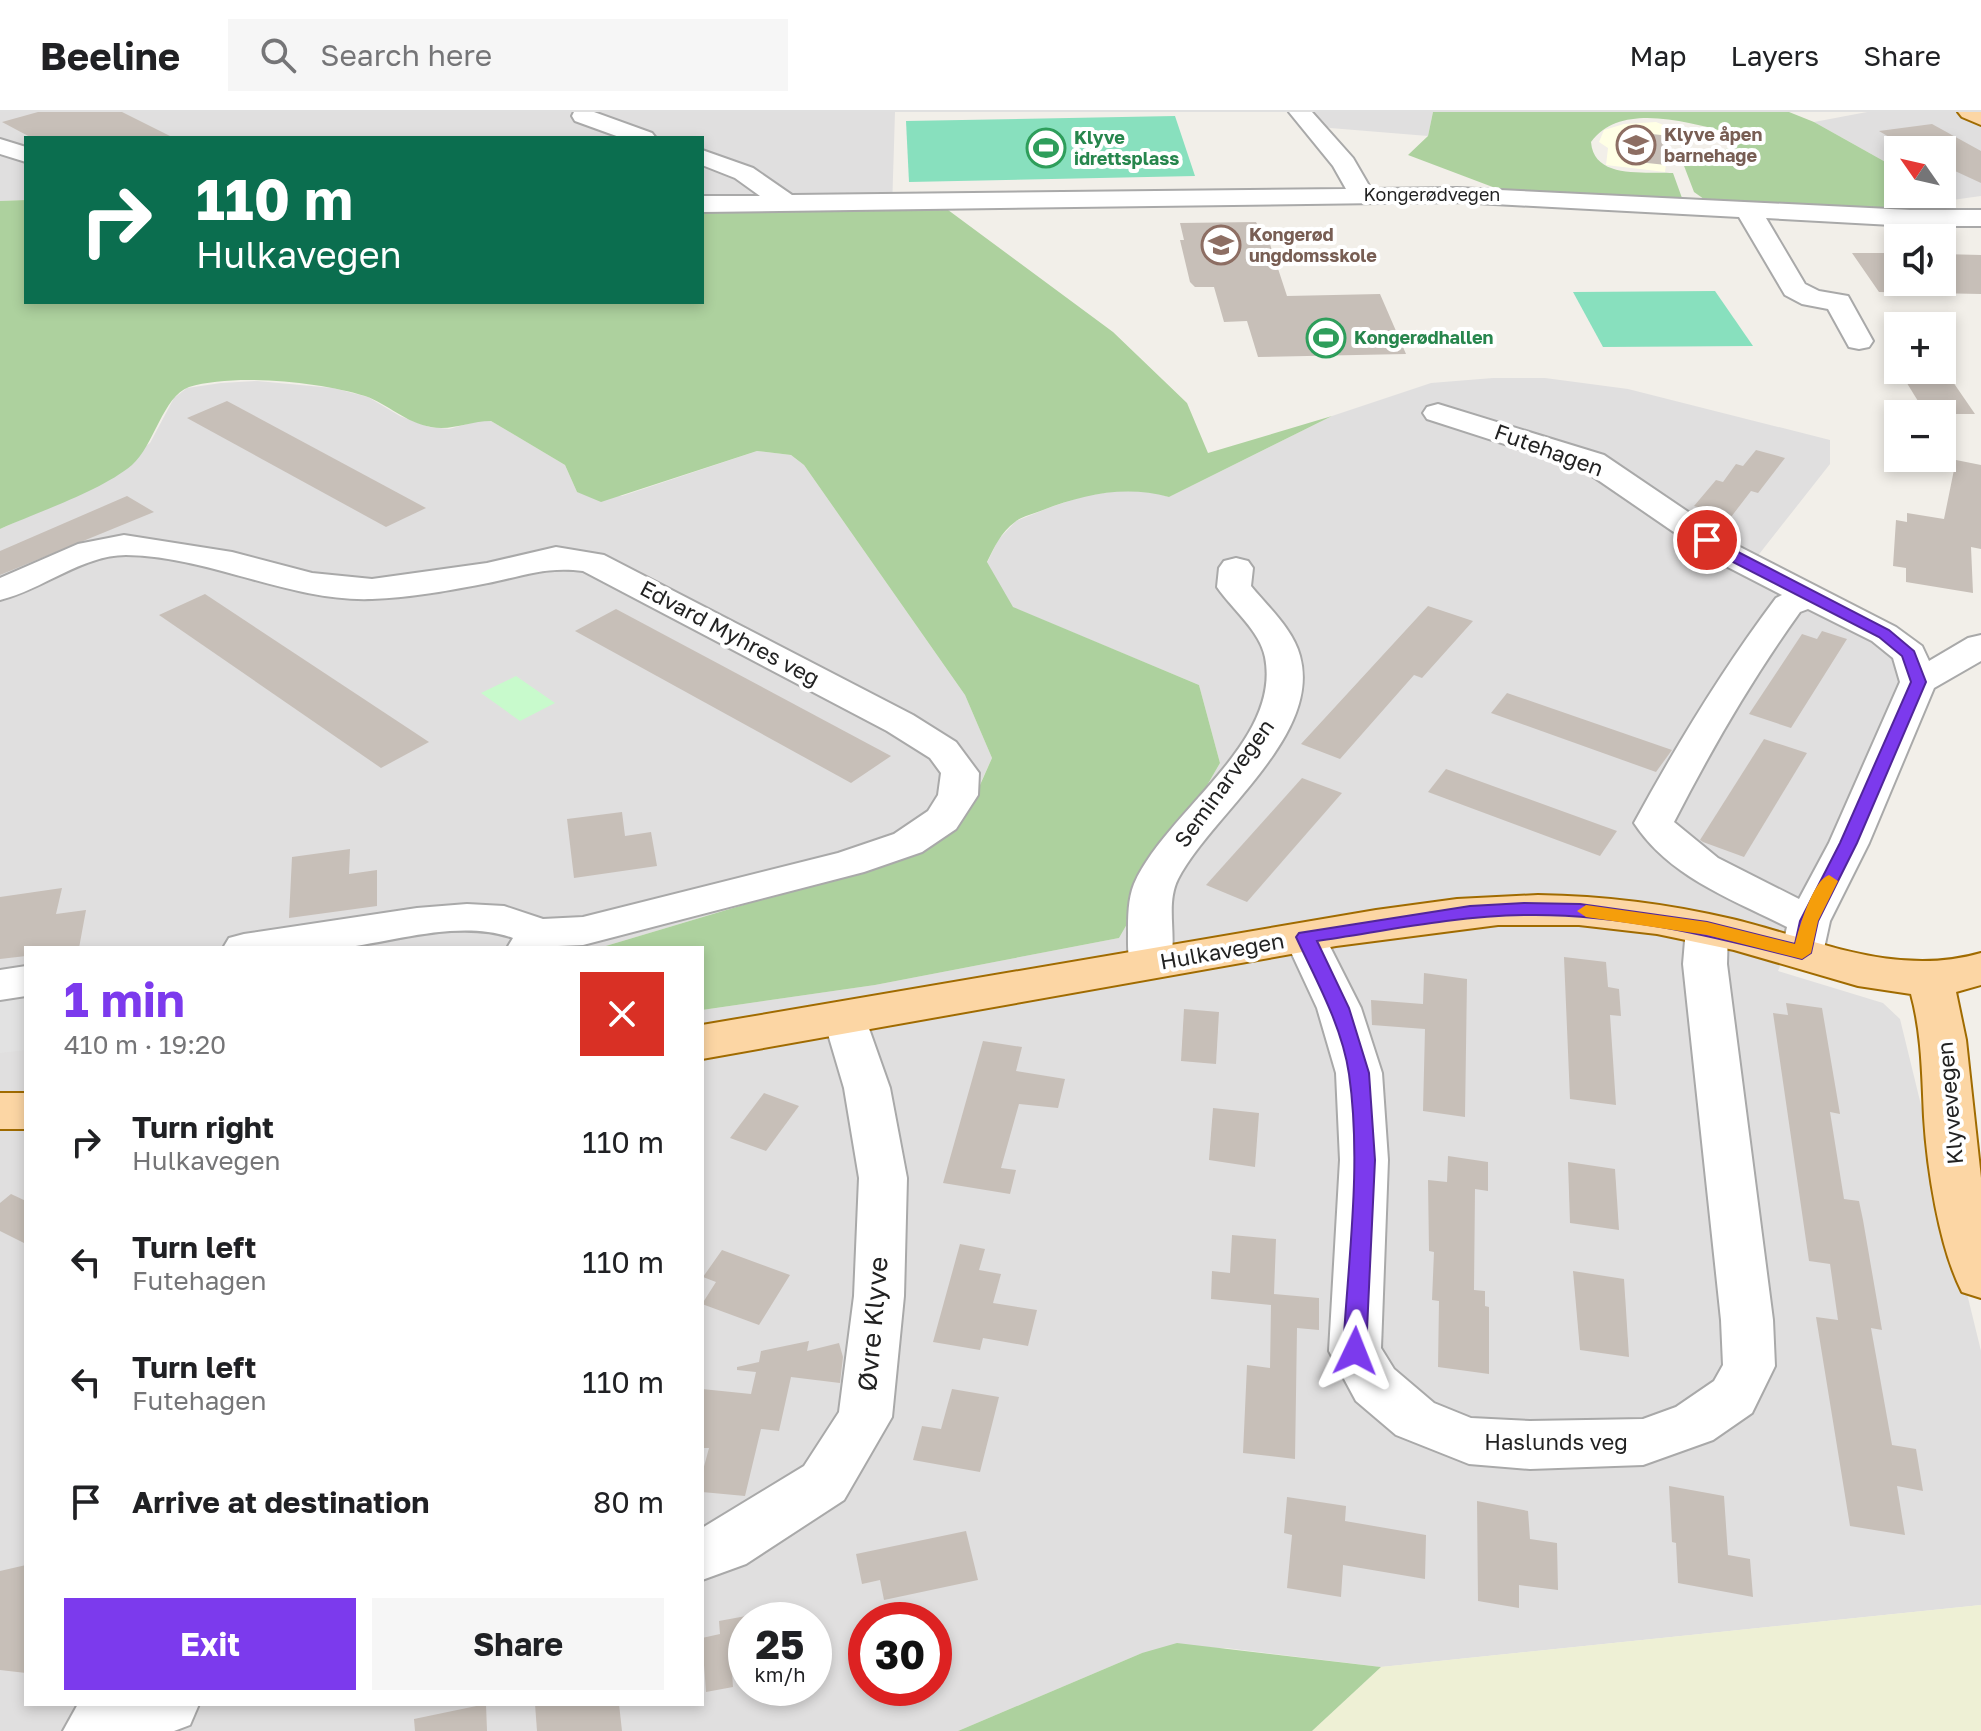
<!DOCTYPE html>
<meta charset="utf-8">
<style>
body{margin:0;font-family:"Golos Text",sans-serif;background:#f6f6f6;color:#202124;height:100vh;display:flex;flex-direction:column;font-size:30px;white-space:nowrap}
*{box-sizing:border-box;margin:0}
p{font-size:26px;color:#757577}
.icon{flex:none;width:44px;height:44px;fill:none;stroke:currentColor;stroke-width:2;stroke-linecap:round;stroke-linejoin:round}
.map{position:relative;flex:1;overflow:hidden}
.panel{position:absolute;left:24px;top:834px;width:680px;height:760px;display:flex;flex-direction:column;background:#fff;border-radius:0px;box-shadow:0 4px 12px #0003}
.panel>*{flex:none}
.hud{position:absolute;left:24px;top:24px;width:680px;height:168px;border-radius:0px;box-shadow:0 4px 12px #0003;background:#0b6e4f;color:#fff;overflow:hidden}
.needle{width:52px;rotate:304deg}
.controls{position:absolute;left:1884px;top:24px;display:grid;gap:16px}
.controls a{display:grid;place-items:center;width:72px;height:72px;border-radius:0px;background:#fff;box-shadow:0 4px 12px #0003;font-size:40px}
.speed{position:absolute;left:728px;top:1490px;display:flex;gap:16px;font-size:40px;font-weight:700;text-align:center}
.speed>*{display:grid;place-content:center;width:104px;height:104px;border-radius:50%;background:#fff;box-shadow:0 4px 12px #0003;line-height:1}
.speed small{font-size:20px;font-weight:400}
.speed .limit{border:12px solid #d22;background:#fff;color:#111}
.pin{position:absolute;display:grid;place-items:center;width:68px;height:68px;color:#fff;margin:-34px;border:4px solid #fff;border-radius:50%;box-shadow:0 2px 8px #0007}
.me{position:absolute;width:88px;margin:-44px;rotate:2deg;stroke-linejoin:round;filter:drop-shadow(0 0 6px #0008)}
.turn{display:flex;align-items:center;gap:28px;height:168px;padding:0 40px;font-size:36px}
.turn .icon{width:104px;height:104px;stroke-width:2.5}
.turn b{display:block;font-size:56px;line-height:68px}
.round{display:grid;place-items:center;flex:none;width:84px;height:84px;border-radius:0px;background:#f6f6f6}
.overview{display:flex;align-items:center;justify-content:space-between;height:136px;padding:0 40px}
h1{font-size:48px;font-weight:700;line-height:60px;color:#7c3aed}
.primary-button{display:flex;gap:16px;margin-top:auto;padding:16px 40px}
.primary-button a{flex:1;height:92px;border-radius:0px;background:#7c3aed;color:#fff;font-size:32px;font-weight:700;line-height:92px;text-align:center}
.primary-button a+a{background:#f6f6f6;color:#202124}
ul{padding:0;list-style:none}
li{display:flex;align-items:center;gap:24px;height:120px;padding:0 40px}
li div{flex:1}
li b{display:block;font-size:30px}
li em{font-style:normal}
header{display:flex;align-items:center;gap:48px;box-sizing:border-box;height:112px;padding:0 40px;background:#fff;border-bottom:2px solid #e0e0e0}
header strong{font-size:38px}
nav{display:flex;gap:44px;margin-inline-start:auto;font-size:28px}
.search{width:560px;height:72px;background:#f6f6f6;display:flex;align-items:center;gap:20px;box-sizing:border-box;padding:0 28px;border-radius:0px;color:#757577;font-size:30px}
.map>svg:first-child{display:block}
</style>
<header>
<strong>Beeline</strong>
<div class="search"><svg class="icon" aria-label="search" viewBox="0 0 24 24"><circle cx="10" cy="10" r="6"/><path d="M15 15l6 6"/></svg>Search here</div>
<nav><a>Map</a><a>Layers</a><a>Share</a></nav>
</header>
<div class="map">
<svg width="1981" height="1619" viewBox="0 0 1981 1619">
<rect width="100%" height="100%" fill="#f2efe9"/>
<g fill="#e0dfdf" fill-rule="evenodd">
<polygon points="0,0 895,0 892,98 702,101 702,26 26,26 26,88 0,89"/>
<polygon points="1286,0 1433,0 1428,24 1330,16"/>
<polygon points="1867,0 1981,0 1981,84 1952,88 1941,82 1942,38 1898,38 1898,57 1814,10"/>
<path d="M1493,266H1545L1628,277L1830,328V352L1749,455L1870,524L1895,546L1900,568L1778,859L1883,891L1900,907L1981,1239V1493L1381,1555L1226,1536L1142,1541L958,1619H0V417L85,379L150,331L174,286L187,276L221,271L257,269L333,276L368,285L400,304L429,315L449,317L478,309H491L565,353L577,380L622,384L757,339L791,343L804,353L965,583L992,646L976,681L887,750L599,836H26V1592H702V898L875,873L1119,826L1220,651L1199,573L1012,495L987,451L998,428L1016,409L1051,395L1084,384L1123,378L1149,379L1169,385L1332,304L1431,271ZM746,1508H814V1576H746ZM866,1508H934V1576H866Z"/>
</g>
<polygon fill="#ffffe5" points="1656,10 1671,16 1665,60 1606,53 1608,36 1599,30 1604,18 1624,12"/>
<polygon fill="#eef0d5" points="1981,1493 1981,1619 1312,1619 1381,1555"/>
<g fill="#add19e">
<path d="M1433,0H1789L1814,10L1898,57V82H1941L1952,88L1894,101L1711,92L1694,80L1681,46C1698,34 1729,43 1742,30C1727,18 1707,15 1689,11C1655,4 1613,0 1591,30C1594,68 1645,59 1673,61L1682,86L1674,89L1498,77L1408,43L1428,24Z"/>
<path d="M26,88V190H702V101L944,95L1113,220L1187,291L1208,341L1332,304L1169,385C1126,373 1084,382 1043,398C1034,402 1022,404 1015,410C1001,420 994,436 987,450L1013,495L1199,573L1220,651L1119,826L875,873L702,898V836H599L887,750L976,682L992,646L965,583L804,353L791,343L757,339L601,390L577,380L565,353L491,309C470,309 452,319 431,315C406,311 388,292 365,284C320,270 235,261 189,275C163,284 154,334 132,353C101,379 38,400 0,417V89Z"/>
<polygon points="1177,1531 1381,1555 1312,1619 958,1619 1142,1541"/>
</g>
<polygon fill="#c8facc" points="516,564 555,591 520,609 481,581"/>
<g fill="#88e0be">
<polygon points="1175,4 1195,64 909,70 906,9"/>
<polygon points="1715,179 1753,234 1603,235 1573,180"/>
</g>
<polygon fill="#e2e2e2" points="26,880 26,938 0,941 0,883"/>
<g fill="#c7bfb8">
<polygon points="38,0 122,0 174,26 32,26 2,10"/>
<polygon points="1932,12 1981,39 1981,71 1942,53 1942,38 1911,38 1879,19"/>
<polygon points="1643,21 1670,24 1666,53 1638,50"/>
<polygon points="1256,110 1258,114 1264,114 1287,184 1380,182 1406,242 1258,245 1247,209 1224,210 1214,175 1195,175 1190,170 1180,128 1184,128 1180,111"/>
<polygon points="1852,141 1898,141 1898,170 1942,170 1942,142 1981,143 1981,182 1879,180"/>
<polygon points="1905,268 1953,270 1975,302 1926,302"/>
<polygon points="227,289 426,396 386,415 187,306"/>
<polygon points="1756,338 1785,346 1758,381 1751,379 1731,405 1694,394 1716,368 1723,370 1736,352 1743,354"/>
<polygon points="1956,348 1981,353 1981,437 1971,435 1973,481 1906,470 1906,456 1893,454 1896,408 1907,410 1907,401 1944,407"/>
<polygon points="127,384 154,400 0,463 0,439"/>
<polygon points="205,482 429,630 381,656 159,503"/>
<polygon points="1428,494 1473,509 1422,566 1414,563 1340,647 1301,632"/>
<polygon points="616,497 891,644 851,671 575,519"/>
<polygon points="1822,519 1847,527 1791,616 1749,602 1802,522 1817,527"/>
<polygon points="1507,581 1672,638 1656,660 1491,601"/>
<polygon points="1764,627 1807,641 1744,745 1703,730 1700,728"/>
<polygon points="1446,657 1617,719 1600,744 1428,680"/>
<polygon points="1302,666 1342,681 1247,790 1206,773"/>
<polygon points="622,700 625,724 651,720 657,754 574,766 567,707"/>
<polygon points="350,737 349,762 377,758 377,794 289,806 292,745"/>
<polygon points="62,776 56,802 86,798 79,836 26,836 26,844 0,847 0,785"/>
<polygon points="1564,845 1606,850 1608,875 1619,877 1621,904 1610,903 1616,993 1570,987"/>
<polygon points="1424,861 1467,867 1465,1005 1423,999 1425,917 1372,913 1371,888 1423,892"/>
<polygon points="1786,891 1822,896 1840,1002 1830,1000 1844,1087 1859,1089 1863,1108 1882,1218 1871,1216 1892,1333 1916,1337 1923,1379 1897,1374 1905,1423 1850,1414 1816,1205 1838,1208 1830,1152 1809,1149 1773,901 1788,903"/>
<polygon points="1184,897 1219,900 1216,952 1181,949"/>
<polygon points="983,929 1022,935 1016,959 1065,967 1058,996 1019,992 1001,1056 1016,1058 1010,1082 943,1071"/>
<polygon points="764,981 799,994 766,1039 730,1026"/>
<polygon points="1213,996 1259,1001 1255,1055 1209,1048"/>
<polygon points="1448,1044 1488,1050 1488,1079 1475,1077 1474,1178 1485,1179 1485,1194 1489,1195 1489,1262 1438,1255 1439,1189 1432,1188 1434,1140 1429,1139 1428,1068 1447,1070"/>
<polygon points="1568,1050 1615,1057 1619,1118 1570,1111"/>
<polygon points="11,1082 26,1089 26,1132 0,1119 0,1091"/>
<polygon points="1232,1123 1276,1127 1274,1182 1319,1186 1319,1218 1297,1216 1295,1347 1243,1341 1247,1253 1270,1256 1271,1193 1211,1187 1212,1159 1230,1161"/>
<polygon points="960,1132 985,1137 979,1158 1001,1162 993,1191 1037,1198 1028,1234 983,1226 980,1238 933,1230"/>
<polygon points="722,1138 790,1163 759,1213 702,1192 716,1170 703,1165"/>
<polygon points="1573,1159 1624,1167 1629,1245 1580,1238"/>
<polygon points="809,1229 807,1239 839,1231 843,1245 840,1271 791,1265 779,1319 761,1317 745,1384 702,1380 702,1362 709,1336 702,1336 702,1277 751,1282 756,1260 737,1258 737,1255 759,1250 761,1239"/>
<polygon points="952,1277 999,1285 980,1360 913,1348 922,1314 941,1317"/>
<polygon points="1669,1374 1724,1384 1728,1443 1750,1447 1753,1485 1678,1471 1676,1431 1672,1430"/>
<polygon points="1287,1385 1346,1394 1345,1409 1426,1423 1425,1467 1343,1453 1341,1485 1287,1476 1292,1423 1284,1421"/>
<polygon points="1477,1389 1528,1399 1530,1427 1557,1431 1558,1478 1519,1473 1519,1496 1478,1489"/>
<polygon points="966,1419 978,1468 884,1488 880,1468 862,1472 856,1442"/>
<polygon points="26,1453 26,1561 0,1558 0,1459"/>
<polygon points="746,1504 746,1558 732,1561 733,1575 706,1580 702,1526 720,1522 719,1509"/>
<polygon points="486,1592 487,1619 415,1619 414,1607"/>
<polygon points="535,1592 619,1592 622,1619 537,1619"/>
</g>
<g fill="none" stroke-linecap="round" stroke-linejoin="round">
<g stroke="#a9a9a9" stroke-width="4">
<g id="minor">
<polygon points="574,0 594,0 652,21 656,26 622,26 575,9 572,4"/>
<polygon points="1289,0 1312,0 1353,46 1371,77 1457,76 1910,98 1981,98 1981,114 1910,114 1766,106 1805,172 1819,179 1848,184 1873,229 1869,235 1859,237 1849,235 1828,197 1802,192 1785,183 1739,105 1457,90 702,100 702,84 760,84 735,66 702,53 702,38 753,56 792,83 1346,77 1333,54"/>
<polygon points="0,27 26,35 26,50 0,42"/>
<path d="M1438,292L1604,343L1740,435L1896,515L1922,534L1929,549L1968,526L1981,523V549L1934,576L1869,731L1830,809L1823,841L1817,851L1802,856L1787,851L1781,841L1787,815C1732,787 1669,765 1634,711C1677,632 1722,558 1776,486L1782,483L1716,449L1582,357L1427,307L1423,301L1427,295ZM1808,497L1872,529L1893,546L1900,570L1829,731L1799,787L1718,746L1674,710C1712,636 1752,567 1800,500Z"/>
<path d="M124,423L232,440L312,461L372,467L487,451L556,435L604,443L913,603L956,630L979,661L978,683L956,717L922,740L864,760L583,833L507,836L513,826C459,807 395,830 341,836C302,840 261,836 223,836L229,826L244,822L417,796L467,792L504,794L543,807L583,805L838,741L894,722L928,699L938,683L941,661L930,646L887,619L583,459C547,454 523,464 488,471C451,478 410,486 372,487C289,490 210,444 126,443C82,443 42,478 0,488V466L78,432Z"/>
<path d="M1236,446L1248,449L1253,456L1251,474C1268,495 1293,517 1300,544C1322,624 1212,702 1178,767C1163,797 1182,834 1165,861L1150,866L1135,861C1127,848 1128,836 1128,820C1128,805 1128,787 1134,772C1166,699 1282,631 1265,545C1260,519 1232,497 1217,475L1219,456L1224,449Z"/>
<polygon points="1707,803 1722,807 1728,817 1727,852 1773,1208 1775,1254 1752,1301 1713,1328 1643,1353 1530,1357 1469,1352 1396,1323 1356,1289 1329,1239 1340,1048 1336,961 1317,896 1284,825 1290,815 1305,811 1320,815 1361,896 1382,961 1388,1048 1381,1236 1394,1257 1434,1291 1471,1306 1530,1309 1643,1307 1676,1295 1714,1269 1723,1253 1721,1208 1683,852 1686,817 1692,807"/>
<polygon points="26,854 26,884 0,888 0,858"/>
<polygon points="845,889 861,894 890,976 907,1066 904,1184 892,1305 844,1388 746,1452 702,1468 702,1416 804,1354 839,1300 854,1184 859,1066 844,976 823,905 829,894"/>
<polygon points="78,1592 199,1592 190,1613 174,1619 63,1619"/>
</g>
</g>
<g stroke="#a06b00" stroke-width="4">
<g id="major">
<polygon points="1958,0 1981,0 1981,13 1962,5"/>
<path d="M1538,783C1604,784 1668,792 1732,807C1815,827 1895,866 1981,841V873L1956,880L1966,928L1981,1066V1186L1962,1180C1939,1135 1927,1056 1924,1005C1922,964 1922,922 1911,882L1858,874L1734,838L1657,822L1579,813H1498L1336,834L702,947V913L1376,798L1457,787Z"/>
<rect x="0" y="981" width="26" height="36"/>
</g>
</g>
<use href="#minor" fill="#fff" fill-rule="evenodd"/>
<use href="#major" fill="#fcd6a4" fill-rule="evenodd"/>
</g>
<path fill="#7c3aed" stroke="#51269a" stroke-width="2" d="M1707,424L1889,518L1914,539L1926,570L1857,731L1818,809L1811,841L1802,847C1711,824 1618,801 1524,803C1454,804 1385,819 1317,829L1349,896L1369,961L1375,1048L1366,1239L1363,1246L1355,1249L1347,1246L1343,1239C1348,1148 1362,1053 1349,962C1342,914 1316,868 1296,825L1299,821L1470,794L1524,791L1580,792L1707,810L1795,832L1800,809L1840,731L1911,570L1902,544L1879,525L1723,445L1702,431V425Z"/>
<path fill="#f59e0b" d="M1829,763L1838,769L1818,809L1811,841L1802,847L1707,823L1586,805L1577,799L1586,793L1707,810L1795,832C1799,816 1813,768 1829,763Z"/>
<defs>
<g id="school-ring" transform="scale(2)"><circle r="9.5" fill="#fff" stroke="#8d6e63" stroke-width="1.5"/><path d="M0-5L7-2L0 1L-7-2ZM-4 1L0 2.5L4 1V4Q0 6-4 4Z" fill="#8d6e63"/></g>
<g id="stadium-ring" transform="scale(2)"><circle r="9.5" fill="#fff" stroke="#2e9e5b" stroke-width="1.5"/><path d="M0-5a6.5 5 0 1 0 0 10a6.5 5 0 1 0 0-10ZM-3.5-1.8h7v3.6h-7Z" fill="#2e9e5b"/></g>
</defs>
<g fill-rule="evenodd">
<use href="#school-ring" x="1636" y="33"/>
<use href="#stadium-ring" x="1046" y="36"/>
<use href="#school-ring" x="1221" y="133"/>
<use href="#stadium-ring" x="1326" y="226"/>
</g>
<g text-anchor="middle" stroke-width="8" stroke-linejoin="round" paint-order="stroke">
<g font-size="18" font-weight="bold" fill="#785e54" stroke="#fff" text-anchor="start">
<text x="1664" y="29">Klyve åpen<tspan x="1664" dy="21">barnehage</tspan></text>
<text x="1249" y="129">Kongerød<tspan x="1249" dy="21">ungdomsskole</tspan></text>
</g>
<g font-size="18" font-weight="bold" fill="#27864d" stroke="#fff" text-anchor="start">
<text x="1074" y="32">Klyve<tspan x="1074" dy="21">idrettsplass</tspan></text>
<text x="1354" y="232">Kongerødhallen</text>
</g>
<g font-size="18" fill="#222" stroke="#fff">
<text x="1432" y="89">Kongerødvegen</text>
</g>
<g font-size="22" fill="#222" stroke="#fff">
<text transform="translate(1549 338) rotate(20)" y="8">Futehagen</text>
<text transform="translate(730 521) rotate(28)" y="8">Edvard Myhres veg</text>
<text transform="translate(1224 671) rotate(-54)" y="8">Seminarvegen</text>
<text transform="translate(1222 839) rotate(-10)" y="8">Hulkavegen</text>
<text transform="translate(1950 991) rotate(-95)" y="8">Klyvevegen</text>
<text x="1556" y="1338">Haslunds veg</text>
</g>
<g font-size="26" fill="#222" stroke="#fff">
<text transform="translate(873 1212) rotate(-85)" y="9">Øvre Klyve</text>
</g>
</g>
</svg>
<div class="controls">
<a><svg class="needle" viewBox="-14 -14 28 28"><path d="M0-13l5 13h-10z" fill="#e53935"/><path d="M0 13l5-13h-10z" fill="#757577"/></svg></a>
<a><svg class="icon" aria-label="sound" viewBox="0 0 24 24"><path d="M4 9h4l5-4v14l-5-4H4zM17 9q2 3 0 6"/></svg></a>
<a>+</a>
<a>−</a>
</div>
<div class="speed"><div>25<small>km/h</small></div><div class="limit">30</div></div>
<div class="pin" style="left:1707px;top:428px;background:#d93025"><svg class="icon" aria-label="arrive" viewBox="0 0 24 24"><path d="M6 21V4h12l-3 4 3 4H6"/></svg></div>
<svg class="me" style="left:1355px;top:1239px" viewBox="-20 -20 40 40"><path d="M0-17L14 15 0 8-14 15z" fill="#7c3aed" stroke="#fff" stroke-width="4"/></svg>
<div class="hud">
<div class="turn"><svg class="icon" aria-label="right" viewBox="0 0 24 24"><path d="M7 20v-9h11M14 6l5 5-5 5"/></svg><div><b>110 m</b>Hulkavegen</div></div>
</div>
<section class="panel">
<div class="overview"><div><h1>1 min</h1><p>410 m · 19:20</p></div><a class="round" style="background:#d93025;color:#fff"><svg class="icon" aria-label="close" viewBox="0 0 24 24"><path d="M6 6l12 12M18 6L6 18"/></svg></a></div>
<ul>
<li><svg class="icon" aria-label="right" viewBox="0 0 24 24"><path d="M7 20v-9h11M14 6l5 5-5 5"/></svg><div><b>Turn right</b><p>Hulkavegen</p></div><em>110 m</em></li>
<li><svg class="icon" aria-label="left" viewBox="0 0 24 24"><path d="M17 20v-9H6M10 6l-5 5 5 5"/></svg><div><b>Turn left</b><p>Futehagen</p></div><em>110 m</em></li>
<li><svg class="icon" aria-label="left" viewBox="0 0 24 24"><path d="M17 20v-9H6M10 6l-5 5 5 5"/></svg><div><b>Turn left</b><p>Futehagen</p></div><em>110 m</em></li>
<li><svg class="icon" aria-label="arrive" viewBox="0 0 24 24"><path d="M6 21V4h12l-3 4 3 4H6"/></svg><div><b>Arrive at destination</b></div><em>80 m</em></li>
</ul>
<div class="primary-button"><a>Exit</a><a>Share</a></div>
</section>
</div>
